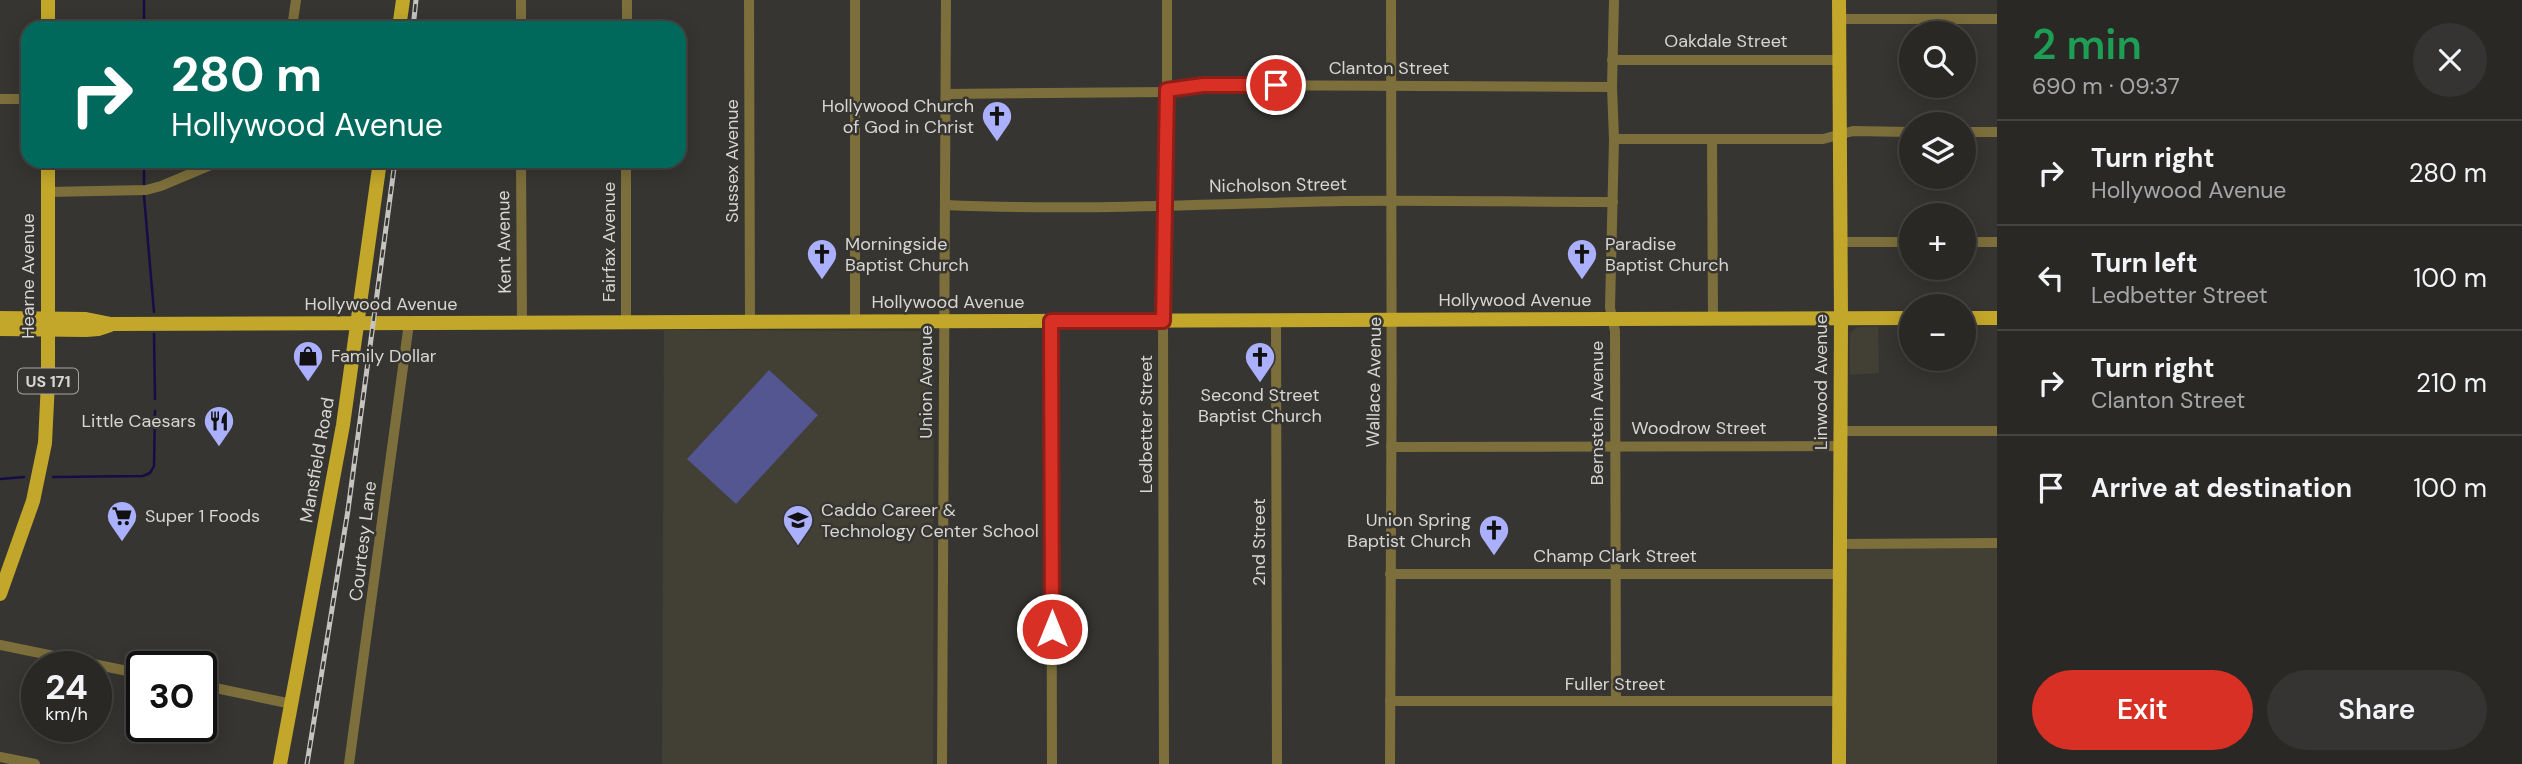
<!DOCTYPE html>
<meta charset="utf-8">
<style>
body{margin:0;font-family:"DM Sans",sans-serif;background:#353432;color:#f1f3f6;height:100vh;display:flex;flex-direction:column;font-size:26px;white-space:nowrap}
*{box-sizing:border-box;margin:0}
p{font-size:23px;color:#a5a6a7}
.icon{flex:none;width:38px;height:38px;fill:none;stroke:currentColor;stroke-width:2;stroke-linecap:round;stroke-linejoin:round}
.map{position:relative;flex:1;overflow:hidden}
.side{display:flex;flex-direction:column;background:#292825;width:525px}
.side>*{flex:none}
.top-card{position:absolute;left:21px;top:21px;width:665px;height:147px;border-radius:21px;box-shadow:0 4px 18px #0003,0 0 0 2px #454442;background:#00695c;color:#fff;overflow:hidden}
.controls{position:absolute;left:1899px;top:21px;display:grid;gap:14px}
.controls a{display:grid;place-items:center;width:77px;height:77px;border-radius:50%;background:#292825;box-shadow:0 4px 18px #0003,0 0 0 2px #454442;font-size:35px}
.speed{position:absolute;left:21px;top:651px;display:flex;gap:14px;font-size:35px;font-weight:700;text-align:center}
.speed>*{display:grid;place-content:center;width:91px;height:91px;border-radius:50%;background:#292825;box-shadow:0 4px 18px #0003,0 0 0 2px #454442;line-height:1}
.speed small{font-size:18px;font-weight:400}
.speed .limit{border:4px solid #111;border-radius:10px;background:#fff;color:#111}
.pin{position:absolute;display:grid;place-items:center;width:60px;height:60px;color:#fff;margin:-30px;border:4px solid #fff;border-radius:50%;box-shadow:0 2px 7px #0007}
.me{position:absolute;width:77px;margin:-38px;rotate:0deg;stroke-linejoin:round;filter:drop-shadow(0 0 5px #0008)}
.turn{display:flex;align-items:center;gap:24px;height:147px;padding:0 35px;font-size:32px}
.turn .icon{width:91px;height:91px;stroke-width:2.5}
.turn b{display:block;font-size:49px;line-height:60px}
.round{display:grid;place-items:center;flex:none;width:74px;height:74px;border-radius:37px;background:#353432}
.headline{display:flex;align-items:center;justify-content:space-between;height:119px;padding:0 35px}
h1{font-size:42px;font-weight:600;line-height:52px;color:#1e9e55}
.cta{display:flex;gap:14px;margin-top:auto;padding:14px 35px}
.cta a{flex:1;height:80px;border-radius:42px;background:#d93025;color:#fff;font-size:28px;font-weight:600;line-height:80px;text-align:center}
.cta a+a{background:#353432;color:#f1f3f6}
ul{padding:0;list-style:none}
li{display:flex;align-items:center;gap:21px;height:105px;padding:0 35px;border-top:2px solid #454442}
li div{flex:1}
li b{display:block;font-size:26px}
li em{font-style:normal}
main{display:flex;flex:1;min-height:0}
.map>svg:first-child{display:block}
</style>
<main>
<div class="map">
<svg width="1997" height="764" viewBox="0 0 1997 764">
<rect width="100%" height="100%" fill="#373531"/>
<g fill="#423f34">
<polygon points="1858,327 1878,327 1879,373 1850,375 1850,337 1851,332"/>
<polygon points="664,330 934,331 933,764 662,764"/>
<polygon points="1997,547 1997,764 1846,764 1847,552 1850,549 1865,548"/>
</g>
<polygon fill="#535690" points="769,370 818,415 736,504 687,459"/>
<g fill="none" stroke-linecap="round" stroke-linejoin="round">
<g stroke="#150d47" stroke-width="2.5">
<polyline points="144,0 144,28"/>
<polyline points="144,184 144,161"/>
<polyline points="144,196 154,312"/>
<polyline points="154,334 155,399"/>
<polyline points="53,477 143,476 150,473 154,466 155,411"/>
<polyline points="0,479 24,477"/>
</g>
<g stroke="#7d6f3b" stroke-width="10">
<polyline points="521,0 521,28"/>
<polyline points="749,0 750,322"/>
<polyline points="855,0 855,322"/>
<polyline points="1614,0 1612,87 1614,139 1610,308 1615,331 1616,701"/>
<polyline points="1839,19 1997,19"/>
<polyline points="292,28 296,0"/>
<polyline points="627,28 627,0"/>
<polyline points="1612,60 1839,60"/>
<polyline points="1167,90 1221,85 1612,87"/>
<polyline points="947,94 1167,92"/>
<polyline points="0,99 28,99"/>
<polyline points="1964,132 1997,132"/>
<polyline points="1614,139 1823,139 1853,131 1911,132"/>
<polyline points="1712,140 1713,318"/>
<polyline points="521,161 522,323"/>
<polyline points="48,192 146,190 161,186 211,165 249,161"/>
<path d="M945,205C1077,211 1210,204 1342,201C1432,200 1523,202 1613,202"/>
<polyline points="1840,242 1911,242"/>
<polyline points="1964,242 1997,242"/>
<polyline points="1276,320 1277,764"/>
<polyline points="1051,321 1052,764"/>
<polyline points="626,323 626,161"/>
<polyline points="1840,431 1997,431"/>
<polyline points="1391,447 1840,446"/>
<polyline points="1840,544 1997,543"/>
<polyline points="1390,574 1840,574"/>
<polyline points="0,645 142,674"/>
<polyline points="201,685 292,704"/>
<polyline points="1390,701 1840,701"/>
<polyline points="0,757 35,764"/>
<polyline points="349,764 409,323"/>
<polyline points="942,764 946,0"/>
<polyline points="1164,764 1163,321 1167,205 1167,0"/>
<path d="M1390,764C1392,509 1392,255 1391,0"/>
</g>
<g stroke="#c3a72a" stroke-width="14">
<polyline points="1839,0 1841,318 1839,764"/>
<polyline points="48,28 48,0"/>
<polyline points="399,28 403,0"/>
<polyline points="0,318 86,319 111,324 1911,318"/>
<polyline points="1964,318 1997,318"/>
<polyline points="0,329 86,330 98,329 110,325"/>
<polyline points="0,594 33,501 45,443 48,382 48,161"/>
<polyline points="280,764 343,425 380,161"/>
</g>
<g stroke="#c5c4c1" stroke-width="5">
<g id="rail">
<polyline points="413,28 416,0"/>
<polyline points="307,764 348,510 395,161"/>
</g>
</g>
<use href="#rail" stroke="#373531" stroke-width="2.5" stroke-dasharray="8" stroke-linecap="butt"/>
</g>
<g fill="none" stroke-linecap="round" stroke-linejoin="round">
<g stroke="#8d1f18" stroke-width="18">
<polyline id="route" points="1052,629 1051,321 1163,321 1167,90 1203,85 1276,85"/>
</g>
<use href="#route" stroke="#d93025" stroke-width="12"/>
</g>
<defs>
<g id="church-pin" transform="scale(1.575)"><path d="M0 17L-7.5 6A9.5 9.5 0 1 1 7.5 6Z" fill="#aab0fc" stroke="#373531"/><path d="M-1.2-6h2.4v3.5h3.3v2.4h-3.3V6h-2.4V-.1h-3.3v-2.4h3.3Z" fill="#111"/></g>
<g id="shop-pin" transform="scale(1.575)"><path d="M0 17L-7.5 6A9.5 9.5 0 1 1 7.5 6Z" fill="#aab0fc" stroke="#373531"/><path d="M-5-2.5h2.3a2.7 3.5 0 0 1 5.4 0H5L5.5 6h-11ZM-1.5-2.5h3a1.5 2.3 0 0 0-3 0Z" fill="#111"/></g>
<g id="restaurant-pin" transform="scale(1.575)"><path d="M0 17L-7.5 6A9.5 9.5 0 1 1 7.5 6Z" fill="#aab0fc" stroke="#373531"/><path d="M-5-6h1v4h1v-4h1v4h1v-4h1v5L-1.5 .5V6h-2V.5L-5-1ZM5-6V6H3V1.5H1.5Q1.5-4 5-6Z" fill="#111"/></g>
<g id="supermarket-pin" transform="scale(1.575)"><path d="M0 17L-7.5 6A9.5 9.5 0 1 1 7.5 6Z" fill="#aab0fc" stroke="#373531"/><path d="M-6-5.5h2.5l.6 2H6L4.5 2H-2.5L-4.4-4H-6ZM-1.5 3.2a1.3 1.3 0 1 0 .1 0ZM3 3.2a1.3 1.3 0 1 0 .1 0Z" fill="#111"/></g>
<g id="school-pin" transform="scale(1.575)"><path d="M0 17L-7.5 6A9.5 9.5 0 1 1 7.5 6Z" fill="#aab0fc" stroke="#373531"/><path d="M0-5L7-2L0 1L-7-2ZM-4 1L0 2.5L4 1V4Q0 6-4 4Z" fill="#111"/></g>
</defs>
<g fill-rule="evenodd">
<use href="#church-pin" x="997" y="116"/>
<use href="#church-pin" x="822" y="254"/>
<use href="#church-pin" x="1582" y="254"/>
<use href="#shop-pin" x="308" y="356"/>
<use href="#church-pin" x="1260" y="357"/>
<use href="#restaurant-pin" x="219" y="421"/>
<use href="#supermarket-pin" x="122" y="516"/>
<use href="#school-pin" x="798" y="520"/>
<use href="#church-pin" x="1494" y="530"/>
</g>
<g text-anchor="middle" stroke-width="5" stroke-linejoin="round" paint-order="stroke">
<rect fill="#373531" stroke="#a7a6a2" stroke-width="2" x="18" y="368.5" width="60" height="25" rx="5"/>
<g font-size="16" font-weight="bold" fill="#d7d6d3">
<text x="48" y="387">US 171</text>
</g>
<g font-size="18" fill="#d7d6d3" stroke="#373531">
<text x="1726" y="47">Oakdale Street</text>
<text x="1389" y="74">Clanton Street</text>
<text transform="translate(732 161) rotate(-90)" y="6">Sussex Avenue</text>
<text transform="translate(1278 185) rotate(-1)" y="6">Nicholson Street</text>
<text transform="translate(504 242) rotate(-91)" y="6">Kent Avenue</text>
<text transform="translate(609 242) rotate(-90)" y="6">Fairfax Avenue</text>
<text transform="translate(28 276) rotate(-90)" y="6">Hearne Avenue</text>
<text x="1515" y="306">Hollywood Avenue</text>
<text x="948" y="308">Hollywood Avenue</text>
<text x="381" y="310">Hollywood Avenue</text>
<text transform="translate(926 382) rotate(-90)" y="6">Union Avenue</text>
<text transform="translate(1374 382) rotate(-89)" y="6">Wallace Avenue</text>
<text transform="translate(1821 382) rotate(-90)" y="6">Linwood Avenue</text>
<text transform="translate(1597 413) rotate(-90)" y="6">Bernstein Avenue</text>
<text transform="translate(1146 424) rotate(-90)" y="6">Ledbetter Street</text>
<text x="1699" y="434">Woodrow Street</text>
<text transform="translate(317 460) rotate(-80)" y="6">Mansfield Road</text>
<text transform="translate(363 541) rotate(-83)" y="6">Courtesy Lane</text>
<text transform="translate(1259 542) rotate(-90)" y="6">2nd Street</text>
<text x="1615" y="562">Champ Clark Street</text>
<text x="1615" y="690">Fuller Street</text>
</g>
<g font-size="18" fill="#d7d6d3" stroke="#373531" text-anchor="start">
<text x="974" y="112" text-anchor="end">Hollywood Church<tspan x="974" dy="21">of God in Christ</tspan></text>
<text x="845" y="250">Morningside<tspan x="845" dy="21">Baptist Church</tspan></text>
<text x="1605" y="250">Paradise<tspan x="1605" dy="21">Baptist Church</tspan></text>
<text x="331" y="362">Family Dollar</text>
<text x="1260" y="401" text-anchor="middle">Second Street<tspan x="1260" dy="21">Baptist Church</tspan></text>
<text x="196" y="427" text-anchor="end">Little Caesars</text>
<text x="821" y="516">Caddo Career &amp;<tspan x="821" dy="21">Technology Center School</tspan></text>
<text x="145" y="522">Super 1 Foods</text>
<text x="1471" y="526" text-anchor="end">Union Spring<tspan x="1471" dy="21">Baptist Church</tspan></text>
</g>
</g>
</svg>
<div class="controls">
<a><svg class="icon" aria-label="search" viewBox="0 0 24 24"><circle cx="10" cy="10" r="6"/><path d="M15 15l6 6"/></svg></a>
<a><svg class="icon" aria-label="layers" viewBox="0 0 24 24"><path d="M12 4l9 5-9 5-9-5zM3 14l9 5 9-5"/></svg></a>
<a>+</a>
<a>−</a>
</div>
<div class="speed"><div>24<small>km/h</small></div><div class="limit">30</div></div>
<div class="pin" style="left:1276px;top:85px;background:#d93025"><svg class="icon" aria-label="arrive" viewBox="0 0 24 24"><path d="M6 21V4h12l-3 4 3 4H6"/></svg></div>
<svg class="me" style="left:1052px;top:629px" viewBox="-20 -20 40 40"><circle r="17" fill="#d93025" stroke="#fff" stroke-width="3"/><path d="M0-11L8 9 0 5-8 9z" fill="#fff"/></svg>
<div class="top-card">
<div class="turn"><svg class="icon" aria-label="right" viewBox="0 0 24 24"><path d="M7 20v-9h11M14 6l5 5-5 5"/></svg><div><b>280 m</b>Hollywood Avenue</div></div>
</div>
</div>
<section class="side">
<div class="headline"><div><h1>2 min</h1><p>690 m · 09:37</p></div><a class="round"><svg class="icon" aria-label="close" viewBox="0 0 24 24"><path d="M6 6l12 12M18 6L6 18"/></svg></a></div>
<ul>
<li><svg class="icon" aria-label="right" viewBox="0 0 24 24"><path d="M7 20v-9h11M14 6l5 5-5 5"/></svg><div><b>Turn right</b><p>Hollywood Avenue</p></div><em>280 m</em></li>
<li><svg class="icon" aria-label="left" viewBox="0 0 24 24"><path d="M17 20v-9H6M10 6l-5 5 5 5"/></svg><div><b>Turn left</b><p>Ledbetter Street</p></div><em>100 m</em></li>
<li><svg class="icon" aria-label="right" viewBox="0 0 24 24"><path d="M7 20v-9h11M14 6l5 5-5 5"/></svg><div><b>Turn right</b><p>Clanton Street</p></div><em>210 m</em></li>
<li><svg class="icon" aria-label="arrive" viewBox="0 0 24 24"><path d="M6 21V4h12l-3 4 3 4H6"/></svg><div><b>Arrive at destination</b></div><em>100 m</em></li>
</ul>
<div class="cta"><a>Exit</a><a>Share</a></div>
</section>
</main>
